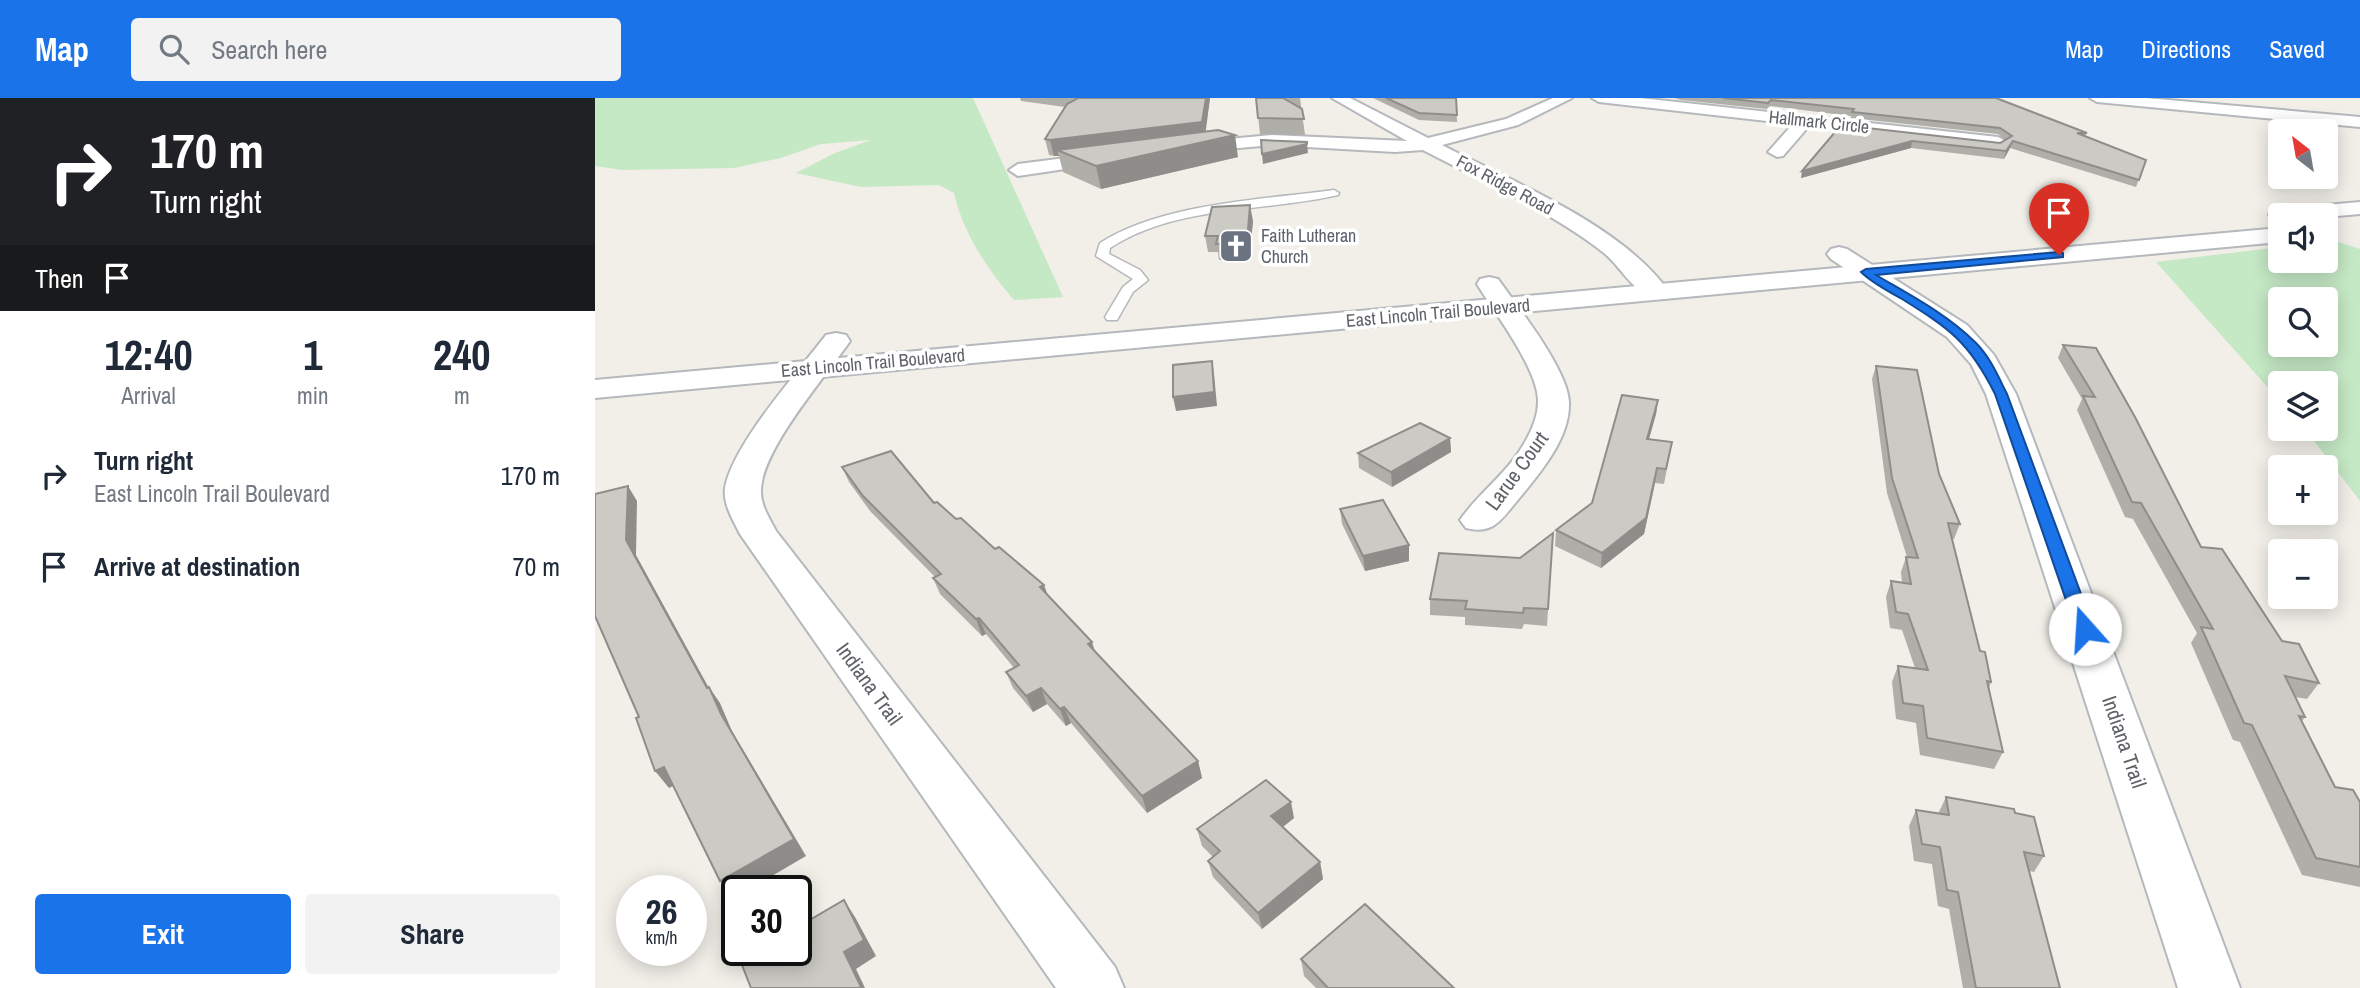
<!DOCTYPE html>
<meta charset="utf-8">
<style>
body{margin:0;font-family:"Archivo Narrow",sans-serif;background:#f2f2f3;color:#1f2937;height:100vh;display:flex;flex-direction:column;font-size:26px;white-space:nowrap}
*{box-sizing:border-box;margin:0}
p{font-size:23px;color:#747a83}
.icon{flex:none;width:38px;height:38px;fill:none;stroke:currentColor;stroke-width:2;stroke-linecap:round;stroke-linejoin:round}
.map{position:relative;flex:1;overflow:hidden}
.sheet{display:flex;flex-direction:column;background:#fff;width:595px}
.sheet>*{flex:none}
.banner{background:#202124;color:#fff;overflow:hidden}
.needle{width:46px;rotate:329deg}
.controls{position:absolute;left:1673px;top:21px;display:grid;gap:14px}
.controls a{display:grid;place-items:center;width:70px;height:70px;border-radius:7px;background:#fff;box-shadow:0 4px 18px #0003;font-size:35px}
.speed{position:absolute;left:21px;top:777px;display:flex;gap:14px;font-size:35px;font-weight:700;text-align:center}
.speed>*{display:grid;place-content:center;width:91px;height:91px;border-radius:50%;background:#fff;box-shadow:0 4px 18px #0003;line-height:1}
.speed small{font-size:18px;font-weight:400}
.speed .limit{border:4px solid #111;border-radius:10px;background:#fff;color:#111}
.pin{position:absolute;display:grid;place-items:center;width:60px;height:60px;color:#fff;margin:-72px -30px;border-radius:50% 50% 50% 0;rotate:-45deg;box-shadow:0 0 7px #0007}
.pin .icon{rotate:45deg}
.me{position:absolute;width:77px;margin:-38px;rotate:341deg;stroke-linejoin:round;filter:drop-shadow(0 0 5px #0008)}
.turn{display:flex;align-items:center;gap:24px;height:147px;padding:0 35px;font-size:32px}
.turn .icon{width:91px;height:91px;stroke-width:2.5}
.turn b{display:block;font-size:49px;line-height:60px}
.then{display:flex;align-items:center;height:66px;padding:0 35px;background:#0003;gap:14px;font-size:26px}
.eta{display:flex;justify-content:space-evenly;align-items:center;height:119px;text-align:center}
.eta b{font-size:42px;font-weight:800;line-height:49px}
.action{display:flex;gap:14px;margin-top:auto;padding:14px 35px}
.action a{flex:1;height:80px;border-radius:7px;background:#1a73e8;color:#fff;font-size:28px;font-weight:800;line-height:80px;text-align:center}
.action a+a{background:#f2f2f3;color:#1f2937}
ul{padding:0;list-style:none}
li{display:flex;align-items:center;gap:21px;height:91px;padding:0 35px}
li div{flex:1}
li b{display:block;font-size:26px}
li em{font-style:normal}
header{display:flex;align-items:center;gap:42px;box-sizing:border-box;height:98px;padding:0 35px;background:#1a73e8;color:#fff}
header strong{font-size:33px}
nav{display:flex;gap:38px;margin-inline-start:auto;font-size:24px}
.search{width:490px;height:63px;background:#f2f2f3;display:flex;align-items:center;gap:18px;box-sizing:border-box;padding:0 24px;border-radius:7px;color:#747a83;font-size:26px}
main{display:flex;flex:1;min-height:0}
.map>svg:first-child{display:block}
</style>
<header>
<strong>Map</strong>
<div class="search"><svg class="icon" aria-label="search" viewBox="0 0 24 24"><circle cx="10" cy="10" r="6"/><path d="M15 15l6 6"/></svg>Search here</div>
<nav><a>Map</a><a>Directions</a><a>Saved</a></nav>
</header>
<main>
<section class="sheet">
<div class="banner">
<div class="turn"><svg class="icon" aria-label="right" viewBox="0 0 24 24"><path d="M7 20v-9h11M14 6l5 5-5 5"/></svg><div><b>170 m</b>Turn right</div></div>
<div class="then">Then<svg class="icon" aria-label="arrive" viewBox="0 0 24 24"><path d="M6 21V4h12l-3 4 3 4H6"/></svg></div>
</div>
<div class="eta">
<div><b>12:40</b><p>Arrival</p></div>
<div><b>1</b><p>min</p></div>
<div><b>240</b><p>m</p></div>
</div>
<ul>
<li><svg class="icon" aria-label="right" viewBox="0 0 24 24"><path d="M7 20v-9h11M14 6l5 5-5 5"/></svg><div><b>Turn right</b><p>East Lincoln Trail Boulevard</p></div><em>170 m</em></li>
<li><svg class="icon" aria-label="arrive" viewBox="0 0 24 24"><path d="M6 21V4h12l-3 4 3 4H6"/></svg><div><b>Arrive at destination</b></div><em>70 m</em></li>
</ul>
<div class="action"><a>Exit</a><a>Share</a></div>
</section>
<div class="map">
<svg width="1765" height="890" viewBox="0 0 1765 890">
<rect width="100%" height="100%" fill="#f1efe8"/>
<g fill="#c5e8c5" fill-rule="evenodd">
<path d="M0,0H378L468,199L419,202C392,171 368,135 359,95L344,87L266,89L201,75L240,55L276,42L226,46L186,60L139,70L27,72L0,68Z"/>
<path d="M1737,142L1765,151V403L1710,331H1731V285H1685V303L1561,164L1685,149V163H1731V143ZM1685,201H1731V247H1685Z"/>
</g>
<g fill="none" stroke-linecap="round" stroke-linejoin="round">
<g stroke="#b5b8bc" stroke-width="3">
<path id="service" d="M739,92L744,95L743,97C669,114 580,107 515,150L514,156L545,172L553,182L538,194L522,222H512L510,219L528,189L538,181L501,158L505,145C568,105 666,102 739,92Z"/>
</g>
<g stroke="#b5b8bc" stroke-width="4">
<g id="minor">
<path d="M737,0H755L833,40L911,21L958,0H977L923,27L847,47C918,84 1027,127 1074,194L1070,199C1044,206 1027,169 1009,155C959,115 885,82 828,52L800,54L677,47L589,55L580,50L589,45L677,37L812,43Z"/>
<polygon points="997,0 1045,0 1403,39 1412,44 1403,49 1214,28 1188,58 1182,59 1173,54 1198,26 1004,4"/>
<polygon points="1495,0 1551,0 1765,19 1765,29 1502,4"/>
<polygon points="518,54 527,59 524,63 423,78 414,72 423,66"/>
<polygon points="1244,149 1252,151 1372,227 1399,257 1421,296 1645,890 1583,890 1391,296 1376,266 1352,239 1236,161 1232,156 1236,151"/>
<path d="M894,179L903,181C922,208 974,273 974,305C975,341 944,376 922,403C906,422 898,437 871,430L865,422C880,400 902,383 918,362C930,346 943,324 943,304C944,272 899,214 882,186L885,181Z"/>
<path d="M241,235L251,237L255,243C231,278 167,351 166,392C165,407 175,421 181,433L520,869L529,890H461L145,436C138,422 128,406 130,390C138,346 203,274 231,237Z"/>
</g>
</g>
<g stroke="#b5b8bc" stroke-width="4">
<g id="tertiary">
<polygon points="1765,104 1765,116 1731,119 1685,117 1685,123 1678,121 1674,117 1678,113 1685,111"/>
<polygon points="1685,130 1685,144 0,300 0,282"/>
</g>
</g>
<use href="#service" fill="#fff" fill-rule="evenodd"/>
<use href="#minor" fill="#fff" fill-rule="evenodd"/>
<use href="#tertiary" fill="#fff" fill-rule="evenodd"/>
</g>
<g fill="#afaea9">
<polygon points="425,0 615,0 610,33 643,59 506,91 468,74 464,58 459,58 454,57 450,41 470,9 426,3"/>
<polygon points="661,0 705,0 710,37 665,36"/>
<polygon points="778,0 861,0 862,24 824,22"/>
<polygon points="1079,0 1401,0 1492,35 1490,38 1551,62 1541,89 1415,50 1409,61 1316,50 1206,80 1246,27 1405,45 1410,42 1403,36 1256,20 1256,18 1175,8 1172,11 1086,2"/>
<polygon points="658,123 654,161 624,162 623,154 613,154 610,138"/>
<polygon points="1468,247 1606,449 1687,543 1724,585 1712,601 1700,599 1710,619 1707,623 1740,689 1765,704 1765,789 1707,777 1645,644 1638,642 1596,545 1602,535 1538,421 1530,419 1482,312 1487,301 1463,260"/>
<polygon points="1281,268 1344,376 1365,426 1359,441 1357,441 1385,553 1396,584 1394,590 1408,654 1399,671 1325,657 1321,625 1301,621 1297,584 1303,568 1320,570 1307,532 1295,530 1291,499 1296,483 1307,485 1306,474 1311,459 1312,459 1292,395 1277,281"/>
<polygon points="1063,302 1061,316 1054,341 1077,344 1069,386 1060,385 1049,436 1006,470 960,448 961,432 997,405"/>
<polygon points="855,340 856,354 797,389 764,370 763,355"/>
<polygon points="247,369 339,405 400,451 453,497 500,554 603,663 607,680 552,715 476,625 471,628 452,606 438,614 418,590 411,574 419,570 391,536 387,538 345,496 338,480 340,479 275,413 254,384"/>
<polygon points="745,411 814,447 814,463 770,473 747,426"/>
<polygon points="958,435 952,528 929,526 927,531 870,527 870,519 835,517 835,501 925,460"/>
<polygon points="1351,699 1420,715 1449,758 1439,774 1434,773 1465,890 1368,890 1354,811 1343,808 1337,766 1319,763 1314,728 1321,712 1343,716"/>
<polygon points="699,720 688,729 725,764 728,781 667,831 618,779 613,763 618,759 607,748 602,731"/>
<polygon points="706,861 859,890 721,890 709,878"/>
</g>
<g fill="#8f8d8a">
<polygon points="611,0 615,0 610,39 462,52 464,58 459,58 455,42"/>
<polygon points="640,37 643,59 506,91 501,68"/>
<polygon points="1317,43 1316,50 1206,80 1207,73"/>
<polygon points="1418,43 1415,50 1409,61 1411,53"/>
<polygon points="712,46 713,55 668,66 667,56"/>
<polygon points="655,107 658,123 654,161 652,144"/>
<polygon points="617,263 619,276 622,308 581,313 578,299"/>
<polygon points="1063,302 1061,316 1050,355 1052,341"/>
<polygon points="855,340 856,354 797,389 796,374"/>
<polygon points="1062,370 1060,385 1049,436 1006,470 1007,455"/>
<polygon points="33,388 42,403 41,457 115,592 114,589 125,605 137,633 211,758 151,793 142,793 142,798 139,800 125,783 126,616 31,442"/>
<polygon points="814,447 814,463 770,473 768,458"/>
<polygon points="449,487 455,503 445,489"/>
<polygon points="384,520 391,536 387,538 381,521"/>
<polygon points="497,544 502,560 493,546"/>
<polygon points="446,590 452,606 438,614 431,598"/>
<polygon points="469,609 476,625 471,628 465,611"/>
<polygon points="603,663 607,680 552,715 547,698"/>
<polygon points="69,669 82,686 74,690 60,673"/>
<polygon points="696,704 699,720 680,735 676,718"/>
<polygon points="725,764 728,781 667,831 663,815"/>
<polygon points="249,802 260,819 281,858 261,871 270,890 264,890 249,854"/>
</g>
<g fill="#cccac5" stroke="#8f8d8a" stroke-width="2">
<polygon points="483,0 611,0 607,24 455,42 450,41 472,6"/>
<polygon points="661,0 688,0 707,11 709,21 663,20"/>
<polygon points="791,0 861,0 862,17 824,15"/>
<polygon points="1128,0 1401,0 1492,35 1482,35 1551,62 1544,82 1418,43 1411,53 1317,43 1207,73 1246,27 1405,45 1417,38 1405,30 1257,14 1259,11 1176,2 1173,5"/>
<polygon points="623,32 640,37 501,68 462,52"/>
<polygon points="666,42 712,44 712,46 667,56"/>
<polygon points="655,107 652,144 621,146 623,138 610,138 617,109"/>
<polygon points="1468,247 1501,250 1540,319 1606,449 1627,451 1687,543 1704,546 1724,585 1690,578 1710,619 1704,618 1740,689 1758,692 1765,704 1765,769 1721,760 1657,627 1649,625 1606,529 1618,531 1546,405 1537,404 1488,298 1500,299"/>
<polygon points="617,263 619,294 578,299 578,267"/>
<polygon points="1281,268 1322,272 1344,376 1365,426 1353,425 1385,553 1390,554 1396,584 1392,583 1408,654 1332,640 1328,608 1308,605 1303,568 1333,572 1313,516 1301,514 1296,483 1316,486 1311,459 1323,460 1297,380"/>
<polygon points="1027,297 1063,302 1052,341 1077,344 1071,371 1062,370 1051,420 1007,455 961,432 997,405"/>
<polygon points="825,325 855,340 796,374 763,355"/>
<polygon points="296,353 339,405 342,404 361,421 366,420 400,451 404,449 449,487 445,489 497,544 493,546 603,663 547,698 469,609 465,611 446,590 431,598 411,574 424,567 384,520 381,521 338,480 346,476 268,398 247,369"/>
<polygon points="33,388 31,442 112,590 114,589 126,616 199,741 125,783 69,669 60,673 41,620 44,619 0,518 0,396"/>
<polygon points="788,402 814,447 768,458 745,411"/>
<polygon points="958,435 953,511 929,510 928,515 870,511 872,503 835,501 844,455 925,460"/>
<polygon points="671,682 696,704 676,718 725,764 663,815 613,763 625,753 602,731"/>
<polygon points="1351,699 1419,711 1420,715 1439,719 1449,758 1429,754 1465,890 1381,890 1363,794 1352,792 1345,749 1327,746 1321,712 1354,717"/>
<polygon points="249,802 269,842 249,854 266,889 264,890 156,890 145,862 163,852 201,852 201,830"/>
<polygon points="770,806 859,890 733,890 706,861"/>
</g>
<path fill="#1a73e8" stroke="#114b97" stroke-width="2" d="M1464,154L1468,155V159L1281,177C1315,197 1352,216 1381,245C1395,259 1403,278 1412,296L1499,531L1490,537L1481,531L1400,296C1374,244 1355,231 1307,201C1293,193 1277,185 1266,174L1271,171Z"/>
<defs>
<g id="church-square" transform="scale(1.75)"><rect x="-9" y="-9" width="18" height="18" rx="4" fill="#6b7280" stroke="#fff"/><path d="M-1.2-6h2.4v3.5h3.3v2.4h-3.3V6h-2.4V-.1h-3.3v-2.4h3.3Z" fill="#fff"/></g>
</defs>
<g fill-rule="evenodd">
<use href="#church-square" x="641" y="148"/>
</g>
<g text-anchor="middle" stroke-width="7" stroke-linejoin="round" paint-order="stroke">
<g font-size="18" fill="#5f6368" stroke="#fff">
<text transform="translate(1224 24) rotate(6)" y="6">Hallmark Circle</text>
<text transform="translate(910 87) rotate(28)" y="6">Fox Ridge Road</text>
<text transform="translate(843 215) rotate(-5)" y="6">East Lincoln Trail Boulevard</text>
<text transform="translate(278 265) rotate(-5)" y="6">East Lincoln Trail Boulevard</text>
</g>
<g font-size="18" fill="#5b616d" stroke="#fff" text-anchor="start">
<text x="666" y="144">Faith Lutheran<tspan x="666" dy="21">Church</tspan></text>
</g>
<g font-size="21" fill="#5f6368" stroke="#fff">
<text transform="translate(922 373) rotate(-54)" y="7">Larue Court</text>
<text transform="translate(274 586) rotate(54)" y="7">Indiana Trail</text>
<text transform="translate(1529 644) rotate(71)" y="7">Indiana Trail</text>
</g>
</g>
</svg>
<div class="controls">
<a><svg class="needle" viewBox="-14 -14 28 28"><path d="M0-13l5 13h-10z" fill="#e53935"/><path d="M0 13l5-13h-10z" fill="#747a83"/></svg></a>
<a><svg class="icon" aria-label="sound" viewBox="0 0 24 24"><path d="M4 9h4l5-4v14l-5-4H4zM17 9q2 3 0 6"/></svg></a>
<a><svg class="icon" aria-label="search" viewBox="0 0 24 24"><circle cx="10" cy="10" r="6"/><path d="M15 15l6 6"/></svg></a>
<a><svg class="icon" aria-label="layers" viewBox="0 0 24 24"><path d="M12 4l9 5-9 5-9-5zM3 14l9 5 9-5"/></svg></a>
<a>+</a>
<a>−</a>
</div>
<div class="speed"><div>26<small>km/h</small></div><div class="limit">30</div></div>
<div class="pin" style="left:1464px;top:157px;background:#d93025"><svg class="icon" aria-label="arrive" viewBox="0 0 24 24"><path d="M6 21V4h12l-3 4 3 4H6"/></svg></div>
<svg class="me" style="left:1490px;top:531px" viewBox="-20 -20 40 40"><circle r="19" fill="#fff"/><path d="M0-13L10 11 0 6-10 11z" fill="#1a73e8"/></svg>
</div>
</main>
